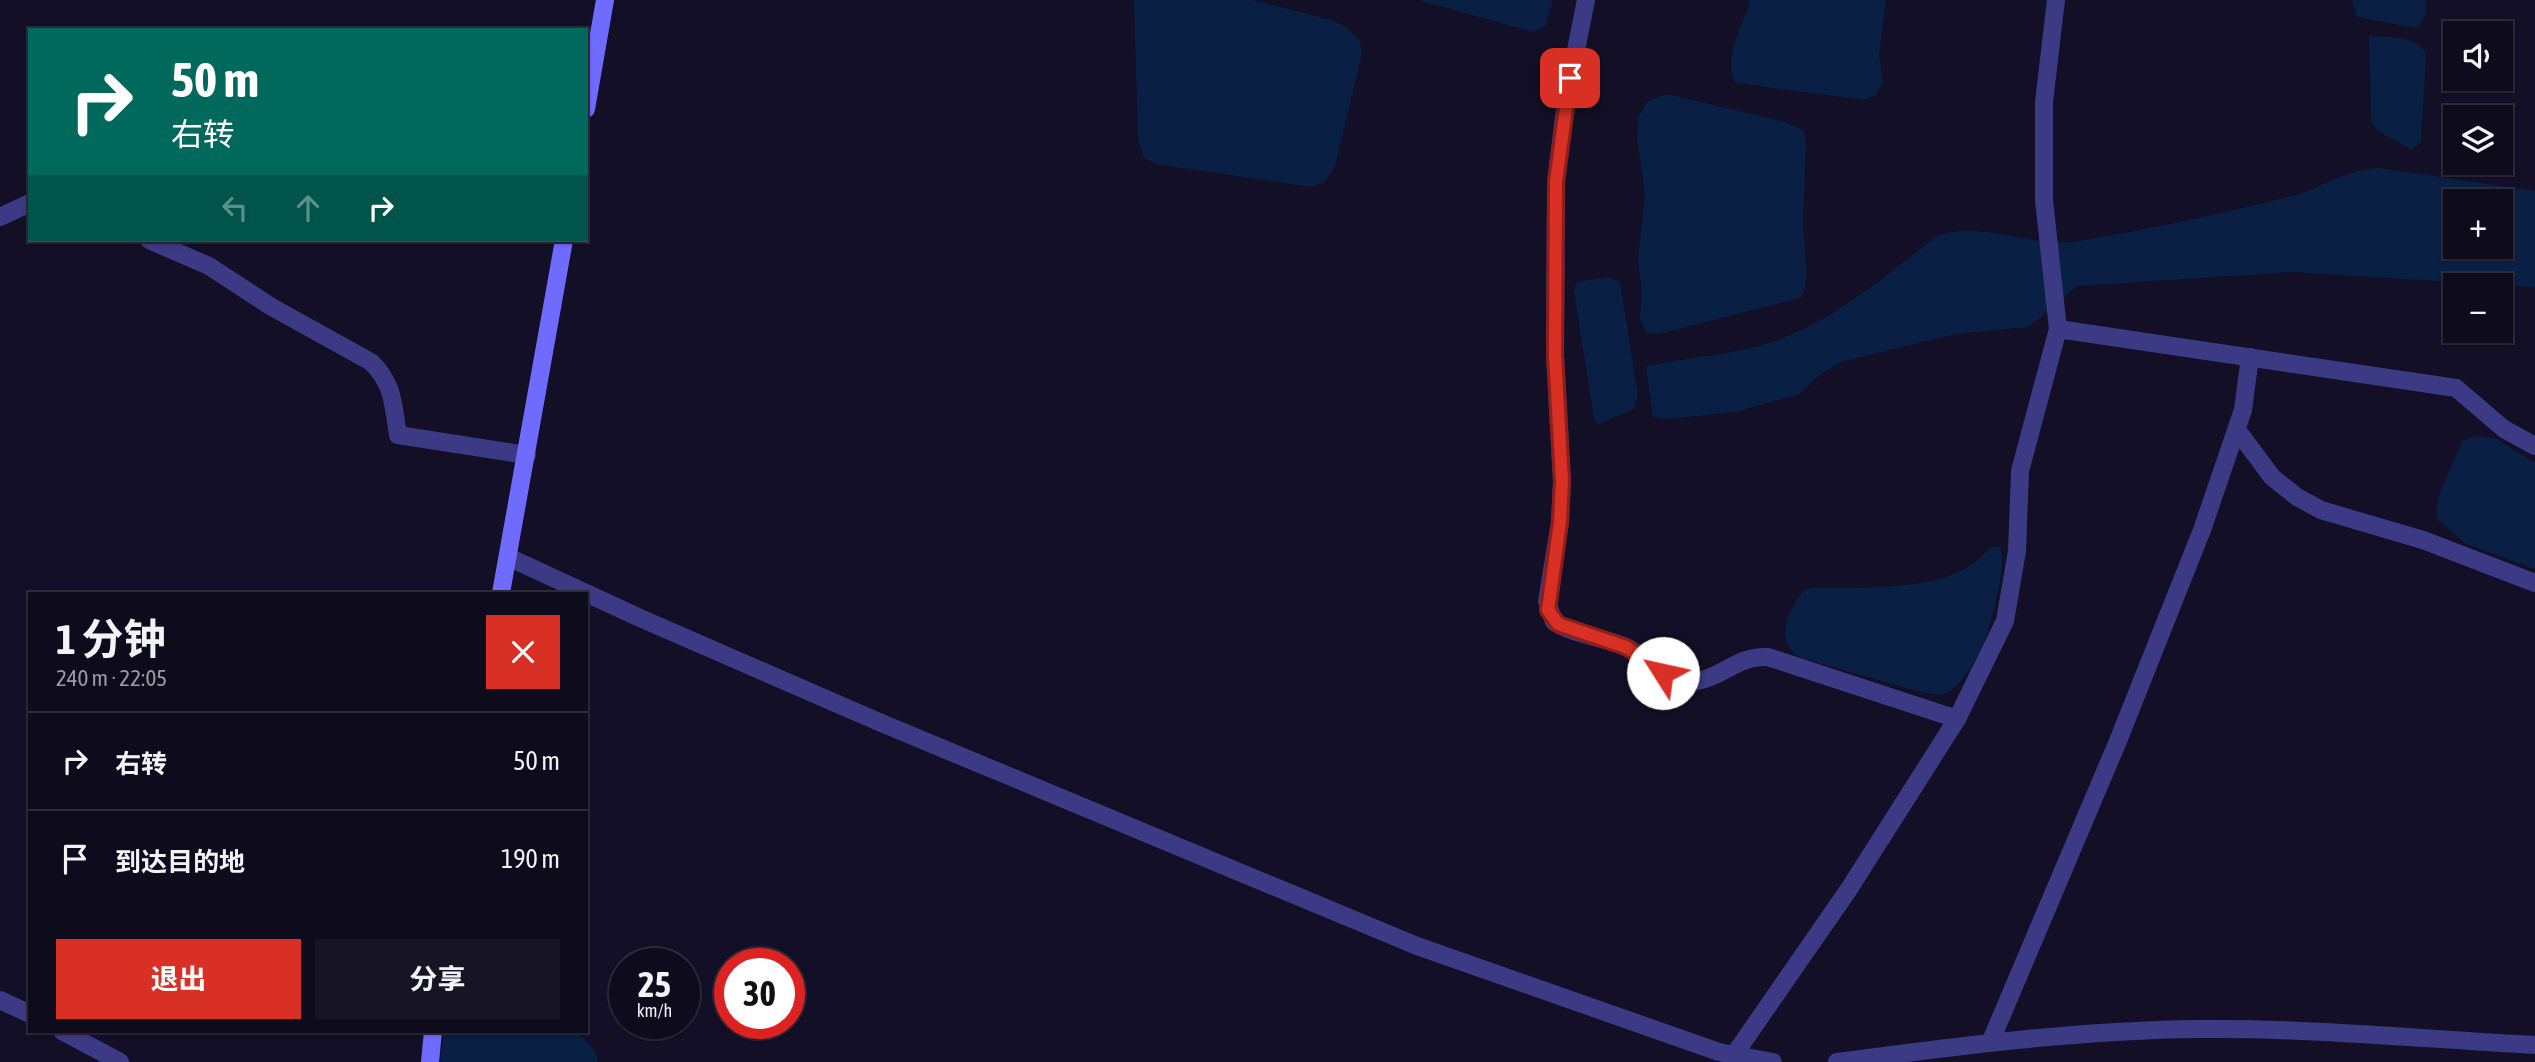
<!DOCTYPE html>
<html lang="zh">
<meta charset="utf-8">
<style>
body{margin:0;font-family:"Asap Condensed","Noto Sans SC",sans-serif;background:#171425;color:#f1f3f6;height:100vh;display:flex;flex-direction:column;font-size:26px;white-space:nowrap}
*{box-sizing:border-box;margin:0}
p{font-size:23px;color:#9b9ba3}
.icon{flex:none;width:38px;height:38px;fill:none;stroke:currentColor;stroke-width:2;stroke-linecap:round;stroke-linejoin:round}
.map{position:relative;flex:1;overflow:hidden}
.sheet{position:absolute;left:28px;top:592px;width:560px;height:441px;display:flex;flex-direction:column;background:#0e0b1c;border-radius:0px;box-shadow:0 2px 5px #0004,0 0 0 2px #2e2b3b}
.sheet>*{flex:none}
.guide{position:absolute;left:28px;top:28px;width:560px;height:214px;border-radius:0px;box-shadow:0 2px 5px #0004,0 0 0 2px #2e2b3b;background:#00695c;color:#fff;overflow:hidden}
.controls{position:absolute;left:2443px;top:21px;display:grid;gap:14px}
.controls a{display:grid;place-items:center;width:70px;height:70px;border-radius:0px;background:#0e0b1c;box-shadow:0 2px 5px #0004,0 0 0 2px #2e2b3b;font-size:35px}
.speed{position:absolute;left:609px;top:948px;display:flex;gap:14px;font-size:35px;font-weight:700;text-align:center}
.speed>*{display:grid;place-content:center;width:91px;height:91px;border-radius:50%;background:#0e0b1c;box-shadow:0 2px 5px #0004,0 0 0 2px #2e2b3b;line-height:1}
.speed small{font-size:18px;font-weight:400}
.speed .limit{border:10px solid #d22;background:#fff;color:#111}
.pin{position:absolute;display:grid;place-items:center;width:60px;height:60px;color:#fff;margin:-30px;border-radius:14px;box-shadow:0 4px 10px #0006}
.me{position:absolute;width:77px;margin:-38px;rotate:305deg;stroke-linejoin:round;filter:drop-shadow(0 0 5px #0008)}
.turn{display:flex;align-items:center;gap:24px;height:147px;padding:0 28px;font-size:32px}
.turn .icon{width:91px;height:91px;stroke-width:2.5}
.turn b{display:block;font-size:49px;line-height:60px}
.lanes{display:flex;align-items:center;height:66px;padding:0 28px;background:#0003;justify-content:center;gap:35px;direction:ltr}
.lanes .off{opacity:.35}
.round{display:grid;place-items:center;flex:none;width:74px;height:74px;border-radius:0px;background:#171425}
.summary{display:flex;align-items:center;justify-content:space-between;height:119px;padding:0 28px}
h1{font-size:42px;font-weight:700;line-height:52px}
.button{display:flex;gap:14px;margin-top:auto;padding:14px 28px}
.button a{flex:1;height:80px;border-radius:0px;background:#d93025;color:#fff;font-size:28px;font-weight:700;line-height:80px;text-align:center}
.button a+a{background:#171425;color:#f1f3f6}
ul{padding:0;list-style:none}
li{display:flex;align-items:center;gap:21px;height:98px;padding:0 28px;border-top:2px solid #2e2b3b}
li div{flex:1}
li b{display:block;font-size:26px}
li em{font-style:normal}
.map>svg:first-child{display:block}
</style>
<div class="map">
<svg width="2535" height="1062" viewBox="0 0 2535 1062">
<rect width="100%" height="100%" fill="#130f26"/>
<g fill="#0a1f44" fill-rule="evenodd">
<polygon points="1134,0 1252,0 1334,21 1346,27 1360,41 1362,54 1335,166 1324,183 1311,187 1156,164 1144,158 1138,140"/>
<polygon points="1418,0 1553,0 1545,27 1533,32"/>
<path d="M1750,0H1886L1879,55L1883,82L1877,94L1865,100L1736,83C1721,60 1744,25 1750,0Z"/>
<path d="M2352,0H2426C2428,11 2424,22 2415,28L2357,17Z"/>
<path d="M2369,36C2387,38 2419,34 2426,55L2421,141L2412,150L2378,131L2371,120Z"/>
<polygon points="1667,94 1785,122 1803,130 1806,137 1803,226 1807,273 1804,293 1800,298 1659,334 1646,332 1640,320 1642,292 1638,259 1645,193 1637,138 1638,118 1648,101"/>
<path d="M2379,168L2535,191V287L2292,272L2077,286L2029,327L1955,334L1841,362L1821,374L1799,394L1735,412L1668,419L1653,417L1646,367C1688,356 1731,356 1772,342C1834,321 1886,276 1937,236C1981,219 2031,249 2079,241C2149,229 2220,214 2288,197C2322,189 2342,170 2379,168ZM2455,201H2501V247H2455Z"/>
<polygon points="1608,277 1620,282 1638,396 1634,409 1599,424 1594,420 1574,291 1577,282"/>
<polygon points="2475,436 2495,438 2535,463 2535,569 2466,544 2436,518 2438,498 2462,441"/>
<path d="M1993,546L2000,547C2008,562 1991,625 1984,642C1978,657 1963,683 1949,692C1940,697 1927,693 1917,691L1801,658C1772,642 1789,609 1804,590C1820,585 1836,589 1853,588C1890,586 1941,587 1973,564C1981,558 1985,551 1993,546Z"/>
<path d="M444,1031H573C585,1038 596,1048 598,1062H440Z"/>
</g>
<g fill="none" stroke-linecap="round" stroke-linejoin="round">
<g stroke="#3d3a85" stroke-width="18">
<path d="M1586,0L1566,100L1556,182L1555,355L1562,481L1560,522L1547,601L1554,622C1575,635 1603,637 1626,647C1650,658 1668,685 1697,681C1723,677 1738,655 1768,657L1957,719"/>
<polyline points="0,217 30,203"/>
<path d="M149,240L209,266L270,306L371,362C394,384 393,405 398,435L527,455"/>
<polyline points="2058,329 2456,388 2504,429 2535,446"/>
<polyline points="2237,430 2272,477 2297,497 2321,510 2423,540 2535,583"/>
<polyline points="508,557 640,618 879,722 1417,946 1719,1052 1773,1062"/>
<polyline points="0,1000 30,1014"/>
<polyline points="62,1031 120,1062"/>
<polyline points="1990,1043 2118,741 2202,530 2243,410 2250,357"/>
<polyline points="1734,1055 1849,889 1957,719 2005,621 2017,551 2020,471 2058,329 2044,200 2044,102 2056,0"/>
<path d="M1837,1062C1958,1046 2079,1030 2201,1029C2312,1028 2424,1039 2535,1045"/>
</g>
<g stroke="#6f6bff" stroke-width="18">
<polyline points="586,109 605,0"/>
<polyline points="501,593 564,240"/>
<polyline points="430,1062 433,1031"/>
</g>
</g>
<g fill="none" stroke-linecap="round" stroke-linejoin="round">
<g stroke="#8d1f18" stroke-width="18">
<polyline id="route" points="1570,78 1556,182 1555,355 1562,481 1560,522 1548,610 1558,624 1626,647 1663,673"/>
</g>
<use href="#route" stroke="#d93025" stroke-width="12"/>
</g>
</svg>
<div class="controls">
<a><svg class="icon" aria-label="sound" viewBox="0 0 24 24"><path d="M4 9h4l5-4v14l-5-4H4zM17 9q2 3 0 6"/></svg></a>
<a><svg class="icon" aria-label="layers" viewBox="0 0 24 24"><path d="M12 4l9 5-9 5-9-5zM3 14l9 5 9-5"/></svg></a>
<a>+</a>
<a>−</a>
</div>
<div class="speed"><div>25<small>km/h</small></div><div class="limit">30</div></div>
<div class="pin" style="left:1570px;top:78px;background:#d93025"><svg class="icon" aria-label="arrive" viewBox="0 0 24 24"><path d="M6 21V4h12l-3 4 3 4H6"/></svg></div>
<svg class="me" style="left:1663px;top:673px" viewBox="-20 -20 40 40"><circle r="19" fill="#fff"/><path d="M0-13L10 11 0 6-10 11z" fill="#d93025"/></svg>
<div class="guide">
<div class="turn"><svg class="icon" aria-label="right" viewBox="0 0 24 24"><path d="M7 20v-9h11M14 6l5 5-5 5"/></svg><div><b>50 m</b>右转</div></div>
<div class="lanes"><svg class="icon off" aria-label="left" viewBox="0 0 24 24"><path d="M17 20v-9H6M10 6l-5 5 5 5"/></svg><svg class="icon off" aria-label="ahead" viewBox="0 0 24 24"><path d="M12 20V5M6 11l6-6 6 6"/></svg><svg class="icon" aria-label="right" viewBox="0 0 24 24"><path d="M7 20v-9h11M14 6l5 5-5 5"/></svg></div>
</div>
<section class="sheet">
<div class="summary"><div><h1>1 分钟</h1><p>240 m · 22:05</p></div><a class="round" style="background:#d93025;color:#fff"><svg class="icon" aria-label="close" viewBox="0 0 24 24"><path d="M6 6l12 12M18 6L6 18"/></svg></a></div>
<ul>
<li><svg class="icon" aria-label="right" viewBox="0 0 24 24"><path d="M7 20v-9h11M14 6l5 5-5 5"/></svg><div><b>右转</b></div><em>50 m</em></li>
<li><svg class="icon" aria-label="arrive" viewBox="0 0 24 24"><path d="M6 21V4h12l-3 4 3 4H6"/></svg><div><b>到达目的地</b></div><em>190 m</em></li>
</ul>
<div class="button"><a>退出</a><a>分享</a></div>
</section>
</div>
